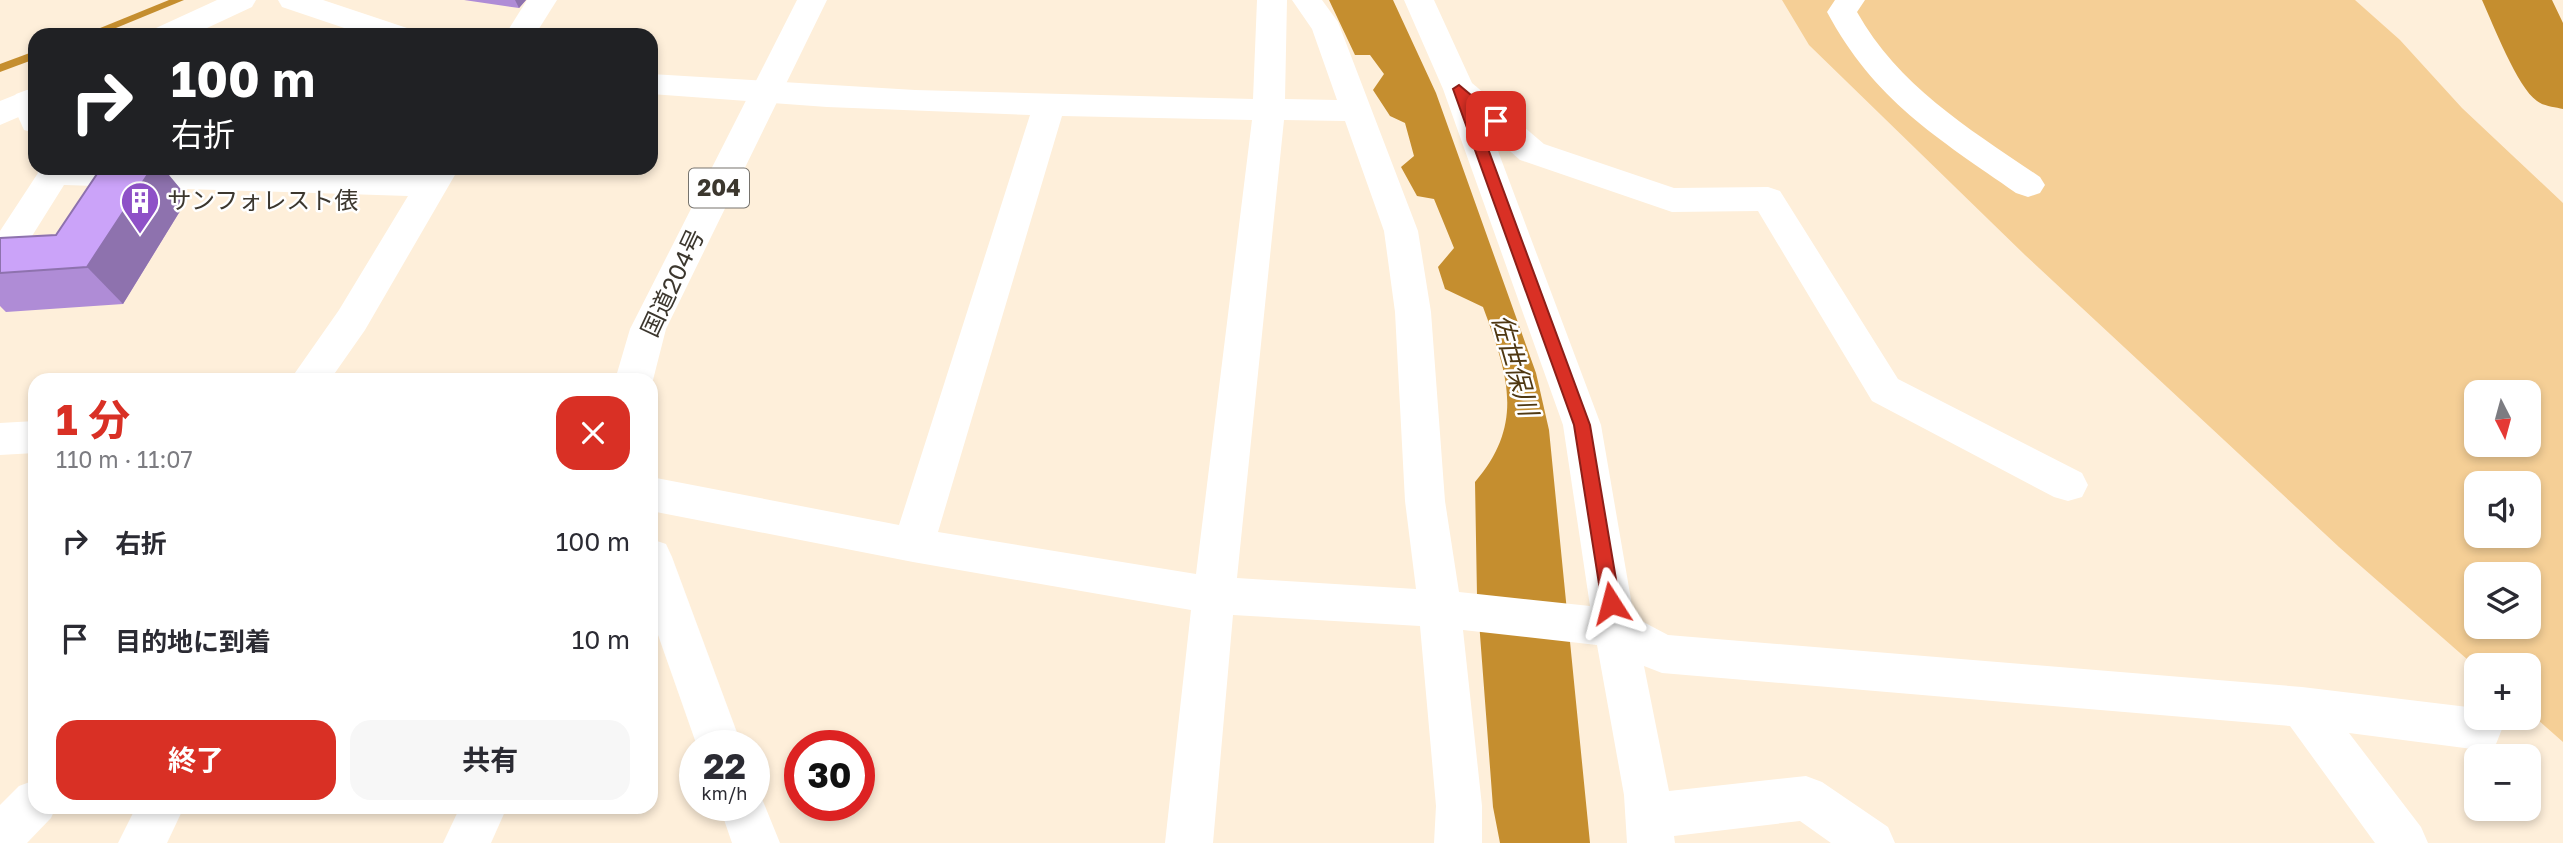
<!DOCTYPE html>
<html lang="ja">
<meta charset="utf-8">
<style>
body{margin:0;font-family:"Golos Text","Noto Sans JP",sans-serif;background:#f7f7f7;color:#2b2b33;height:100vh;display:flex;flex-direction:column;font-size:26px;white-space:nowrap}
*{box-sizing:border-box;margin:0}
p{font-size:23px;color:#7c7c81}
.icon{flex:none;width:38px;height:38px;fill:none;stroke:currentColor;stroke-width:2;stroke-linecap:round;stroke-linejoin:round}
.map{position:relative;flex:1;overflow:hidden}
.drawer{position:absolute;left:28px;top:373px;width:630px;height:441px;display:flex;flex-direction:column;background:#fff;border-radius:21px;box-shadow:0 4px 10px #0003}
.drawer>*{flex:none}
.top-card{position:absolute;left:28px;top:28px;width:630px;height:147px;border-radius:21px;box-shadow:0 4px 10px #0003;background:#202124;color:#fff;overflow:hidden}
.needle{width:46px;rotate:174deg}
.controls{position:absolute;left:2464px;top:380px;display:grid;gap:14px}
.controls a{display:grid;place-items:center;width:77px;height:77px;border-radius:14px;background:#fff;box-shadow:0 4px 10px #0003;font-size:35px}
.speed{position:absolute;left:679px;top:730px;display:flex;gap:14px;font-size:35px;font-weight:700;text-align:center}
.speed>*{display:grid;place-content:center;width:91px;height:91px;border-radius:50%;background:#fff;box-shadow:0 4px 10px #0003;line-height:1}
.speed small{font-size:18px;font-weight:400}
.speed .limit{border:10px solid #d22;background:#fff;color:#111}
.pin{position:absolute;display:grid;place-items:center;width:60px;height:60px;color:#fff;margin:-30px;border-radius:14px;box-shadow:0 4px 10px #0006}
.me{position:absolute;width:77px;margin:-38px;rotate:351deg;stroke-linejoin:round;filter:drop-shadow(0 0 5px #0008)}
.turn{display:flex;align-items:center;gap:24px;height:147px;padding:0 28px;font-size:32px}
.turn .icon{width:91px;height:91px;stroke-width:2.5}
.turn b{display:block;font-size:49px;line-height:60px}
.round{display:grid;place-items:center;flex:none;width:74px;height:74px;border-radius:21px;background:#f7f7f7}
.headline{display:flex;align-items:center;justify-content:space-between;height:119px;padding:0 28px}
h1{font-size:42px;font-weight:700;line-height:52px;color:#d93025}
.button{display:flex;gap:14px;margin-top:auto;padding:14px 28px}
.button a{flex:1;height:80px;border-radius:21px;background:#d93025;color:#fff;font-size:28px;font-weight:700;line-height:80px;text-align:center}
.button a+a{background:#f7f7f7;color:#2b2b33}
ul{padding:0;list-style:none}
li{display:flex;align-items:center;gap:21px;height:98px;padding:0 28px}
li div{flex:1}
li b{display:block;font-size:26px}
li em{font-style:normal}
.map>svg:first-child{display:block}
</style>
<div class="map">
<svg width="2563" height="843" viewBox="0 0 2563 843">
<rect width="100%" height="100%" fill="#feefda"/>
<path fill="#f5cf96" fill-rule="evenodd" d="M1782,0H2355L2400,40L2462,108L2563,203V742L2529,712V665L2476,667L2339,547L2025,255L1809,45ZM2476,392H2529V444H2476ZM2476,483H2529V536H2476ZM2476,574H2529V626H2476Z"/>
<path fill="#c58e2f" d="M1329,0H1393L1436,93L1536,373L1549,430L1590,843H1500L1493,807L1477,595L1475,482C1526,423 1507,372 1483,307L1445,289L1438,267L1454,248L1434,199L1417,196L1401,167L1414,156L1405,123L1390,116L1373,90L1384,74L1370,55H1355Z"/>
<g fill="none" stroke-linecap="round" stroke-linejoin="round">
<g fill="#c58e2f" fill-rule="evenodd">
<polygon points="169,0 184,0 99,35 83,35"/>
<polygon points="35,51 35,59 0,72 0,64"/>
</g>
<path fill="#c58e2f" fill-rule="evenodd" d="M2482,0H2552L2563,23V109C2555,107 2543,106 2537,101C2517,87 2493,24 2482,0Z"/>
<g fill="#fff" fill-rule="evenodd">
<polygon points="278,0 323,0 407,28 411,35 365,35 282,7"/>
<polygon points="527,0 557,0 535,35 505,35"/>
<path d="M1257,0H1287L1285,99L1337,100L1312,29L1292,0H1322L1338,22L1418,231L1431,312L1445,501L1459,592L1590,606L1563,425L1443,89L1404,0H1434L1472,83L1544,144L1674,188L1768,187L1780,191L1898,379L2082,473L2088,485L2082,497L2068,501L2054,497L1872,401L1758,211L1672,212L1520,160L1492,135L1601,425L1634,617L1668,635L2302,687L2476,708V718H2497L2502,729L2496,744L2480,750L2349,733L2421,827L2428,843H2375L2290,726L1662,673L1644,666L1669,791L1806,776L1822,782L1888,827L1895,843H1831L1800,821L1674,836L1675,843H1627L1624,795L1597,645L1463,630L1482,806V843H1434L1436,806L1420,626L1233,615L1213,843H1165L1191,610L913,562L651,511V477L899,525L1030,115L827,107L651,94V74L915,90L1253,99ZM1062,116L1252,120L1196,574L938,532ZM1284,120L1345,121L1384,231L1395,312L1405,501L1416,589L1237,578Z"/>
<path d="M1835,0H1865L1857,12C1899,87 1971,130 2040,177L2045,185L2040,193L2028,197L2016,193C1937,138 1874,100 1827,12Z"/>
<polygon points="27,90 35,93 35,133 24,130 11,101 16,94"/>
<polygon points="36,168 263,168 422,173 425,168 459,168 365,330 330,380 290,380 339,310 408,196 64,185 12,268 0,272 0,231 38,173"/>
<polygon points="35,780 35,807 56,807 51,818 27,843 0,843 0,805 19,786"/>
<polygon points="136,807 184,807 167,843 118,843"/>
<polygon points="460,807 507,807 491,843 443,843"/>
</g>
<g fill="#fff" fill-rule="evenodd">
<polygon points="217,0 256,0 252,7 192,35 152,35 156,28"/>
<polygon points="35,87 35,110 0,125 0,101"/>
<polygon points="35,421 35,453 0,455 0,423"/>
</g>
<g fill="#fff" fill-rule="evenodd">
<polygon points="797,0 827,0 666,329 653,380 651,383 651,380 615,380 630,329"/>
<polygon points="651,539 666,544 672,557 742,746 697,746 651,615"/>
<polygon points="754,788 758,789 780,843 732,843 719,805 754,805"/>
</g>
</g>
<g fill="#af8cd6">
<polygon points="464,0 526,0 519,8"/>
<polygon points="101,168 163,168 188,198 123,304 6,312 0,306 0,238 56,235"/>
</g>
<g fill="#8e72ae">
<polygon points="515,0 526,0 519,8"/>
<polygon points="152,168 163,168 188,198 123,304 87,267"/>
</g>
<polygon fill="#cba3f9" stroke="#8e72ae" stroke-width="2" points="101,168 152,168 87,267 0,273 0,238 56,235"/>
<polygon fill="#d93025" stroke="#8d1f18" stroke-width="2" points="1459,85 1502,121 1500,124 1491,124 1473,108 1590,425 1620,603 1617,608 1611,610 1605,608 1602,603 1574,425 1453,89"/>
<defs>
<g id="building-pin" transform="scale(2.0125)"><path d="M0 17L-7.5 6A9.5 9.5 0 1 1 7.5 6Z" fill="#8e51c7" stroke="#fff"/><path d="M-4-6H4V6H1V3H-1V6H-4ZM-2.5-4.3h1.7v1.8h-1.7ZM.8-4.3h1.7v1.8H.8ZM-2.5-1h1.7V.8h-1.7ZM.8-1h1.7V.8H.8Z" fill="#fff"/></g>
</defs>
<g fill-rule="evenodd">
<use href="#building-pin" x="140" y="201"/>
</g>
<g text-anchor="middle" stroke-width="5" stroke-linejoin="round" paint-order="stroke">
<rect fill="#fff" stroke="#76736d" stroke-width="2" x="689" y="168.5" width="60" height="39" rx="5"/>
<g font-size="23" font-weight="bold" fill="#3c372e">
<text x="719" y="196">204</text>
</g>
<g font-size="24" fill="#3c372e" stroke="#fff" text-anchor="start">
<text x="167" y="209">サンフォレスト俵</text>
</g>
<g font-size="24" fill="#3c372e" stroke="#fff">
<text transform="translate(673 283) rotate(-65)" y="8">国道204号</text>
</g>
<g font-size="26" font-style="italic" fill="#4f3812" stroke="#fff">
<text transform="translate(1515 365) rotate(74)" y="9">佐世保川</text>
</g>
</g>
</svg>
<div class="controls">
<a><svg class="needle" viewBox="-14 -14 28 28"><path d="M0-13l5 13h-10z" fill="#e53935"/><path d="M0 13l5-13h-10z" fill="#7c7c81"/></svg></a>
<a><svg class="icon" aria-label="sound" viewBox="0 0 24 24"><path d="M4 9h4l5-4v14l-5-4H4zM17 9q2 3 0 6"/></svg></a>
<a><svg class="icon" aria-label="layers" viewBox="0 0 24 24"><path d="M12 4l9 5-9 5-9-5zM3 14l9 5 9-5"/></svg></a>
<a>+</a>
<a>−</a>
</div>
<div class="speed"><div>22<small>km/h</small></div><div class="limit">30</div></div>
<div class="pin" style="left:1496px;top:121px;background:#d93025"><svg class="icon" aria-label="arrive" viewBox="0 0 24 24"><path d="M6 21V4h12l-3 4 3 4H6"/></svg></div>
<svg class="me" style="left:1611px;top:603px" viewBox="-20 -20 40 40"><path d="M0-17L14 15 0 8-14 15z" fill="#d93025" stroke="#fff" stroke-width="4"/></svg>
<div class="top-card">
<div class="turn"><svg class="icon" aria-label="right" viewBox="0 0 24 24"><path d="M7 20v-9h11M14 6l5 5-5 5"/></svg><div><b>100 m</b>右折</div></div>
</div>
<section class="drawer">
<div class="headline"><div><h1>1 分</h1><p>110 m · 11:07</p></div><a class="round" style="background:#d93025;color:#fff"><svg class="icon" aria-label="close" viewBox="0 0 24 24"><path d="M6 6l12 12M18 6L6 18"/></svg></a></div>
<ul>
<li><svg class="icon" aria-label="right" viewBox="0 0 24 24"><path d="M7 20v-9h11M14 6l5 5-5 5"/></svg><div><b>右折</b></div><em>100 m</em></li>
<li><svg class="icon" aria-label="arrive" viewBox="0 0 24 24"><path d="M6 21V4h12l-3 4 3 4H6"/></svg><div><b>目的地に到着</b></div><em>10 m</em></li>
</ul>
<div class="button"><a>終了</a><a>共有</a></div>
</section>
</div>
